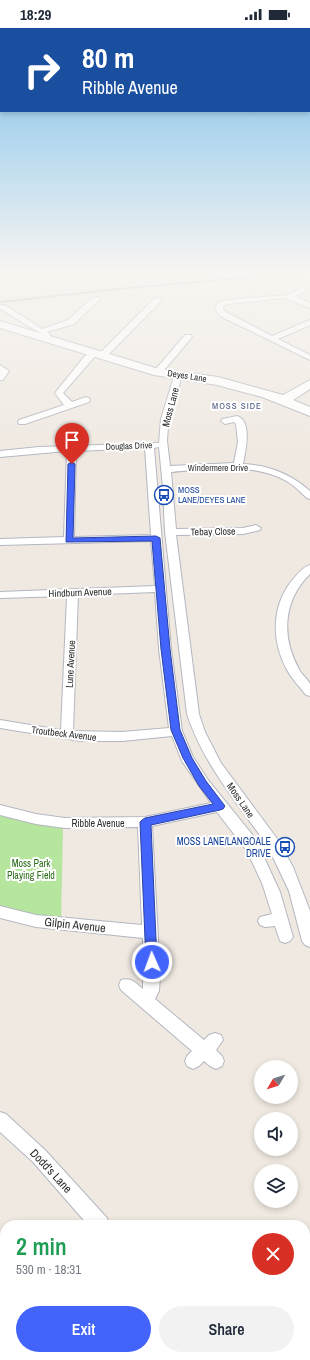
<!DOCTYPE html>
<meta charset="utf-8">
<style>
body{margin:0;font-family:"Archivo Narrow",sans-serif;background:#f2f2f3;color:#1f2937;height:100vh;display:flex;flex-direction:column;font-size:15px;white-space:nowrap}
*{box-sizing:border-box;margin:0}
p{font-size:13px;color:#747a83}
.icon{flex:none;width:22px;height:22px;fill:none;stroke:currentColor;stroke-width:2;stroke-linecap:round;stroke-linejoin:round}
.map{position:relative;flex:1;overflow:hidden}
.drawer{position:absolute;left:0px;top:1192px;width:310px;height:140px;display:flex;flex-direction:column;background:#fff;border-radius:16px 16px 0 0;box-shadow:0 2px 6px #0003}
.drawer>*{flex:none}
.hud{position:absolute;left:0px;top:0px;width:310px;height:84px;box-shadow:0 2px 6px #0003;background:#1a4fa0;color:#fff;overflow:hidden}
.needle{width:26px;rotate:231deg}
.tools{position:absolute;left:254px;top:1032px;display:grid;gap:8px}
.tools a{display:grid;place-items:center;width:44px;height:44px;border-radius:50%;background:#fff;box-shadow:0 2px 6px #0003;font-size:20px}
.pin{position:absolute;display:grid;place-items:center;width:34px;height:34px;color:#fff;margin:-41px -17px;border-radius:50% 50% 50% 0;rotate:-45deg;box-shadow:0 0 4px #0007}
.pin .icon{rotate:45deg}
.me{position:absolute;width:44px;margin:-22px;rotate:358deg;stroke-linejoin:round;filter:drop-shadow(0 0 3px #0008)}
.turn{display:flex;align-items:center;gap:14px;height:84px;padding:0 16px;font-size:18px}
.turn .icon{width:52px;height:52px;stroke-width:2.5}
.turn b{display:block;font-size:28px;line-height:34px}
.round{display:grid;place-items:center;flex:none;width:42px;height:42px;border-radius:21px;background:#f2f2f3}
.summary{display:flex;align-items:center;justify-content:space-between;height:68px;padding:0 16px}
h1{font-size:24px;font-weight:600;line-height:30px;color:#1e9e55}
.cta{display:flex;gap:8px;margin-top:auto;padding:8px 16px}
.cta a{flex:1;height:46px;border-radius:24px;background:#4264fb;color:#fff;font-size:16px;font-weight:600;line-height:46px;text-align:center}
.cta a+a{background:#f2f2f3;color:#1f2937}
.status{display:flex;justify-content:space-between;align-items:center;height:28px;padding:0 20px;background:#fff;direction:ltr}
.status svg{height:11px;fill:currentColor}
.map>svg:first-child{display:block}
</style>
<div class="status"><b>18:29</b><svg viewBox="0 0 49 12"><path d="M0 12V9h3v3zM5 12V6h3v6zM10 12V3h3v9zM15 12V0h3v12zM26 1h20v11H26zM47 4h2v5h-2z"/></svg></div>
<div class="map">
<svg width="310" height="1332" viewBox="0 0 310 1332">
<rect width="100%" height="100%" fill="#efe9e1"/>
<polygon fill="#b6e59e" points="0,786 63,799 61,893 0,882"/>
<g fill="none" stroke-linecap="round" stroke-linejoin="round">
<g stroke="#b4b7c1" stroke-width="2">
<g id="street">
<polygon points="305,259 307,260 307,262 295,268 310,275 310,280 284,270 229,276 224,277 223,281 226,284 272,308 310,292 310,297 278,311 310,327 310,332 220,288 215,281 218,274 228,272 288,267 292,264"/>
<polygon points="93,269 99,269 100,271 74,296 47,304 51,307 47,309 0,281 0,277 5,277 42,301 68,292"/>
<polygon points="155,270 161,270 162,272 105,330 99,330 99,326"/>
<polygon points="185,307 191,307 192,309 161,346 155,346 155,342"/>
<polygon points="91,323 94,323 98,325 63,365 72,374 86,369 89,370 90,372 89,374 25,396 19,396 18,394 19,392 64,377 55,365 84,329"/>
<polygon points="0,337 9,343 3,352 0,352"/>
<path d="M175,345H181L182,347L168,398L167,413L170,438L234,435L238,414L236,396L234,394L225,396L221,393L222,391L237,388C253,393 245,425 243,436C269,437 291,446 310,463V471L307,470C301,465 295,458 288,454C255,434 208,441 171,444L176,501L243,500L256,497L261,500L260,502L243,506L176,507L199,686L205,704L221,735L278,812L293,839L310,883V919L305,917L302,913L289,863L270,823L262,825L280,864L293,909L290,913L285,915L280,913L275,898L265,899L260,897L258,893L260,889L272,886L262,855L247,823L217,784L152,798L160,949L159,963L155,971L204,1012L209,1007L215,1005L221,1007L223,1012L216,1022L222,1028L224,1033L222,1038L216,1041L210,1038L204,1033L199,1038L193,1041L187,1038L185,1033L187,1028L192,1023L121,962L119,957L121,952C131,949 136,955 143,961V910L36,899L0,890V878L36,887L142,897L138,799L65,800L36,796L0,787V777L36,786L65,790L145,789L211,775L182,733L172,708L122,713H81L0,700V692L61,702L67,568L0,570V564L155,558L151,513L0,517V511L64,509L67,423L0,429V423L39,419L159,415L161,391ZM159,419L163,460L165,504L187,686C203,735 235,772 264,813L259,815L208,752L193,729L182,703L171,621L154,420ZM145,420L151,507L74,509L76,423ZM155,564L159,621L169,700L122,704L73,703L78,567Z"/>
<path d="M310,537V546C283,572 281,609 299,641C301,646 308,651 310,656C310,659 310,665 310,668L306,667C300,659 292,651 287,642C272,614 271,581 290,555C295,549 302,539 310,537Z"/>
<polygon points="0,1084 6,1086 45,1122 107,1190 109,1197 88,1197 33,1134 0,1104"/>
<polygon points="0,1239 5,1241 5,1265 0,1263"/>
<polygon points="305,1319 310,1321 310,1332 293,1332 291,1327 305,1327"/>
<polygon points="44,1327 64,1327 65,1332 45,1332"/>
</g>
</g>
<g stroke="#b4b7c1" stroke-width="2">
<polygon id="secondary" points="0,293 159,341 218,349 283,367 310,352 310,361 293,372 310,379 310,388 262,369 217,357 154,347 0,300"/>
</g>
<use href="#street" fill="#fff" fill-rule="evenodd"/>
<use href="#secondary" fill="#fff" fill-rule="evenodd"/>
<polyline stroke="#a3a6b8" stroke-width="2" points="0,274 128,260 310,244"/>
</g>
<linearGradient id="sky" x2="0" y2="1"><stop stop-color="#7abfeb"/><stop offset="0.57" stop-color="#f8f5f2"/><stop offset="1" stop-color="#f8f5f2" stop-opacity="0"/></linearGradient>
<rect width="310" height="430" fill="url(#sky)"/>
<polygon fill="#4264fb" stroke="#2b41a3" points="72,434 75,436 73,510 156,508 160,510 170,621 180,702 192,730 206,753 225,778 223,781 220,782 151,797 157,934 156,937 152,939 147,937 146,934 140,794 142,792 145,790 213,776 199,758 183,730 171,702 161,621 152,513 66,514 68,436"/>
<defs>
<g id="bus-ring" transform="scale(1)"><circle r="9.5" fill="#fff" stroke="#1a4fb4" stroke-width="1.5"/><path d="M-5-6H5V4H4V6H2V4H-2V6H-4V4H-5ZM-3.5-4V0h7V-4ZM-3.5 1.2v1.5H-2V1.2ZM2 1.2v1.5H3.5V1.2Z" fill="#1a4fb4"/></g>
</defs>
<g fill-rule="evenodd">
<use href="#bus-ring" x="164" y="467"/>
<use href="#bus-ring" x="285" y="819"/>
</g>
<g text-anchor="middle" stroke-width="4" stroke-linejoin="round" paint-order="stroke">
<g font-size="9" fill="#2e2e2e" stroke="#fff">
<text transform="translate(187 348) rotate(9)" y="3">Deyes Lane</text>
<text transform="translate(129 418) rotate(-2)" y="3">Douglas Drive</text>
<text x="218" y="443">Windermere Drive</text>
</g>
<g font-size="9" letter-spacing="1" fill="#4d5680" stroke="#fff">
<text x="237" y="381">MOSS SIDE</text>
</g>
<g font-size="9" fill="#164399" stroke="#fff" text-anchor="start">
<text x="178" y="465">MOSS<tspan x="178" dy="10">LANE/DEYES LANE</tspan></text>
</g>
<g font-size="10" fill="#2e2e2e" stroke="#fff">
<text transform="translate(170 379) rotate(-75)" y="4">Moss Lane</text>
<text transform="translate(213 503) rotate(-1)" y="4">Tebay Close</text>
<text transform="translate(80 564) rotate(-2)" y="4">Hindburn Avenue</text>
<text transform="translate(70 636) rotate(-87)" y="4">Lune Avenue</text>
<text transform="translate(64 705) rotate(7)" y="4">Troutbeck Avenue</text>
<text transform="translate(241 772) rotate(55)" y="4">Moss Lane</text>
<text x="98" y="799">Ribble Avenue</text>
</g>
<g font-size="10" fill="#164399" stroke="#fff" text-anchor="end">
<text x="271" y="817">MOSS LANE/LANGOALE<tspan x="271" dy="12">DRIVE</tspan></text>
</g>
<g font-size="10" fill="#2c6e1b" stroke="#fff">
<text x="31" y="839">Moss Park<tspan x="31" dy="12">Playing Field</tspan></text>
</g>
<g font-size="12" fill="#2e2e2e" stroke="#fff">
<text transform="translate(75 897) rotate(6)" y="4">Gilpin Avenue</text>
<text transform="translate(51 1143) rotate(47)" y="4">Dodd's Lane</text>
</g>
</g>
</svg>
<div class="tools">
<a><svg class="needle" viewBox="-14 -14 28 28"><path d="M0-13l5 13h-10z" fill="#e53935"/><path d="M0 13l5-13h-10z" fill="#747a83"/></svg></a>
<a><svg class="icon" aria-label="sound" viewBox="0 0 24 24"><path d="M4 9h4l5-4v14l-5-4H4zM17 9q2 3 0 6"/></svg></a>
<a><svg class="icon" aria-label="layers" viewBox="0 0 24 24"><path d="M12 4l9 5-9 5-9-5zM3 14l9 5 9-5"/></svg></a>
</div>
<div class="pin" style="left:72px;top:436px;background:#d93025"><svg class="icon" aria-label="arrive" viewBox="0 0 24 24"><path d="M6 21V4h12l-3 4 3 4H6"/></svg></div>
<svg class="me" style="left:152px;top:934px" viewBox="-20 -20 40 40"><circle r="17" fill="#4264fb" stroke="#fff" stroke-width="3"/><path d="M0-11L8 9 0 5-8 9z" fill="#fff"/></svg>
<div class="hud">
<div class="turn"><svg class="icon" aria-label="right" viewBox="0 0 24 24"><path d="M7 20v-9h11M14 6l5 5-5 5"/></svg><div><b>80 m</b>Ribble Avenue</div></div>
</div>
<section class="drawer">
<div class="summary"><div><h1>2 min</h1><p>530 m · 18:31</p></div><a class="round" style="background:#d93025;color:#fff"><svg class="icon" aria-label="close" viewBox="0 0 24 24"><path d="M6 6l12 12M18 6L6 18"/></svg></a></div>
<div class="cta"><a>Exit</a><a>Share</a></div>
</section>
</div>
